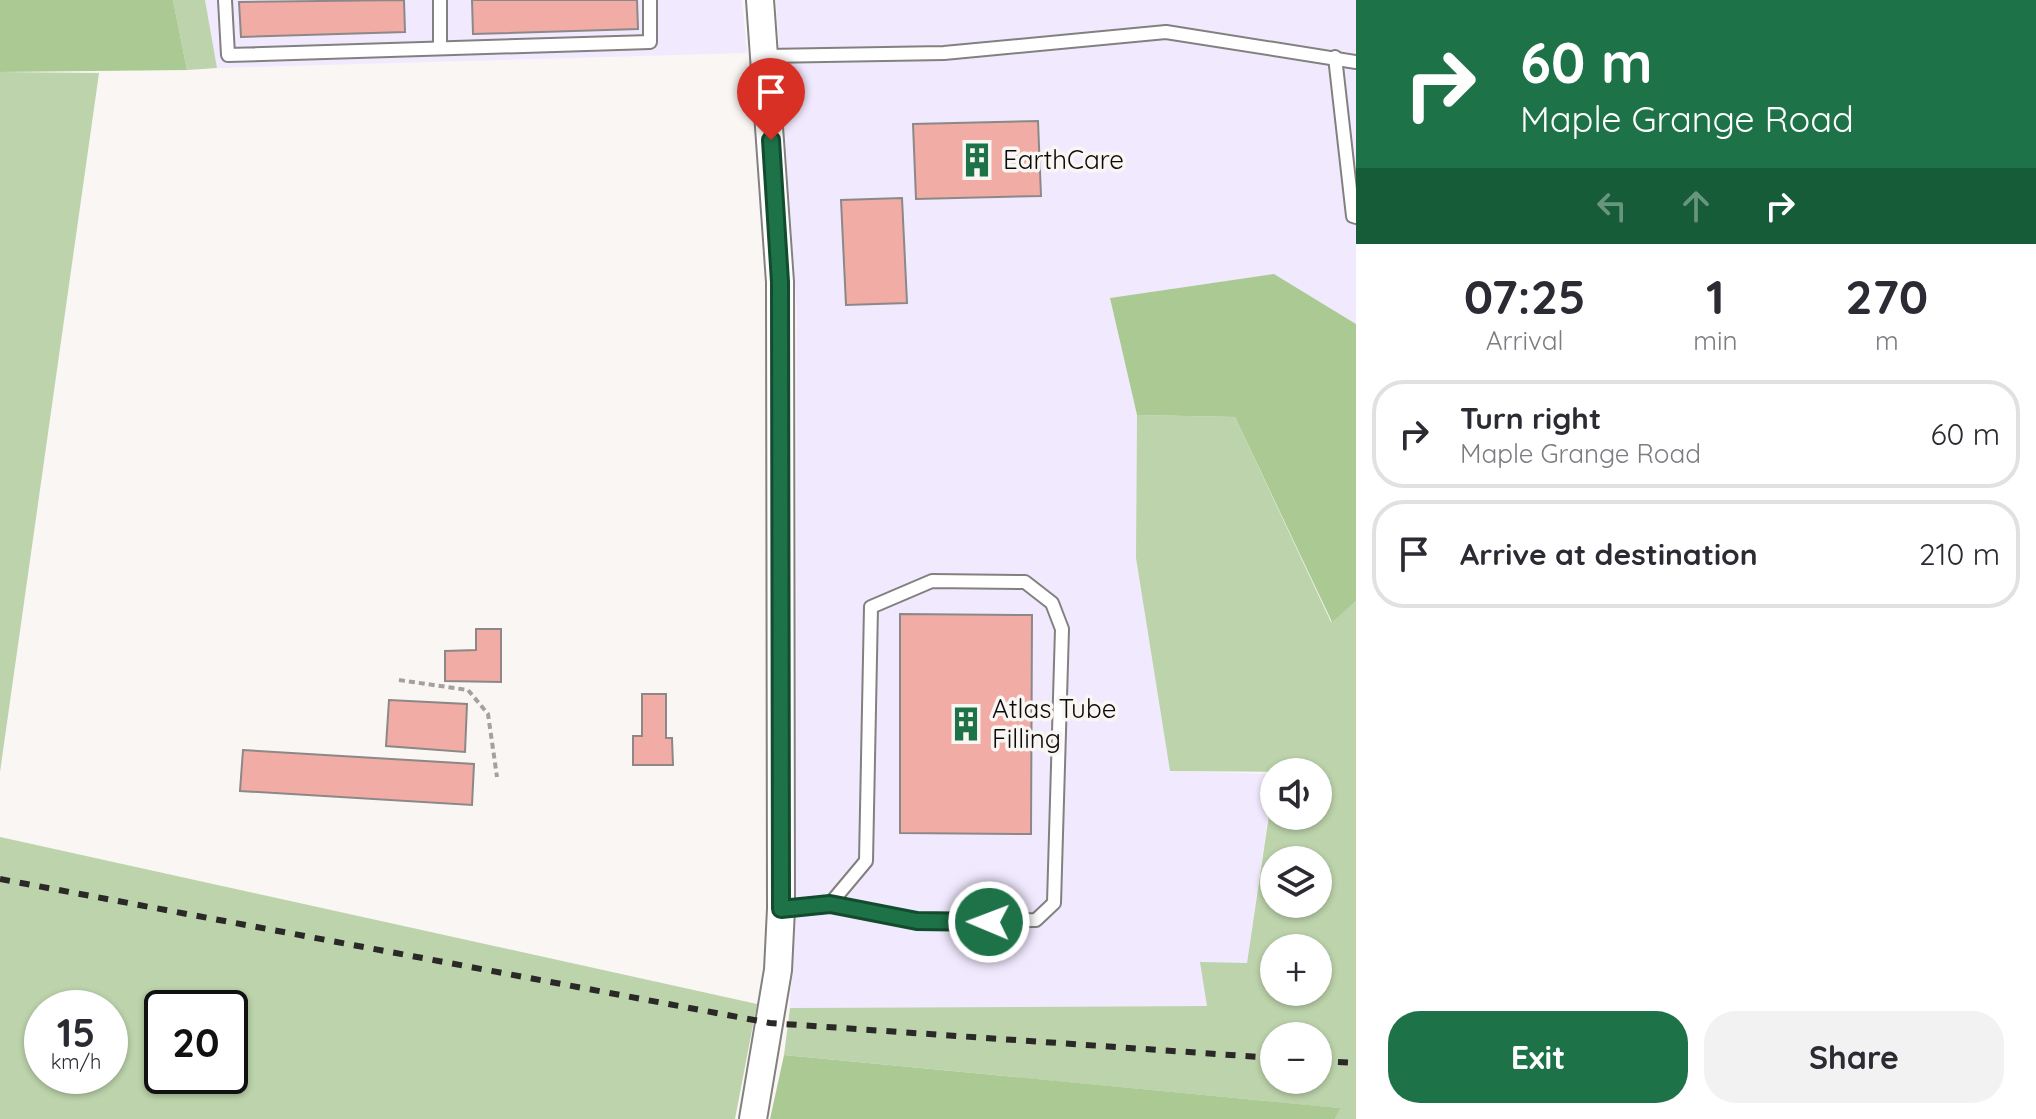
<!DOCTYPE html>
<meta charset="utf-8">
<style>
body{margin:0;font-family:Quicksand,sans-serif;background:#f2f2f3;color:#2b2b33;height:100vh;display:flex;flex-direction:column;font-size:30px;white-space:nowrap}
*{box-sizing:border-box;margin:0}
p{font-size:26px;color:#7c7c81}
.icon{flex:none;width:44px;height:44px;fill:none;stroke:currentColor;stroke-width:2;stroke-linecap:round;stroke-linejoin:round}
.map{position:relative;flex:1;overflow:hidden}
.side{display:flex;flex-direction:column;background:#fff;width:680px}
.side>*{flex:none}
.guide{background:#1d7347;color:#fff;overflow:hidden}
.controls{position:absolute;left:1260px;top:758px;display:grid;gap:16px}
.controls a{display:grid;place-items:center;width:72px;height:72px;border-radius:50%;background:#fff;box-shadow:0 2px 6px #0004;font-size:40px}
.speed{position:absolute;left:24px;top:990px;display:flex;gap:16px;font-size:40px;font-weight:700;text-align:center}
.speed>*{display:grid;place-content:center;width:104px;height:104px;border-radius:50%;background:#fff;box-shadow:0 2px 6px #0004;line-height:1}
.speed small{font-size:20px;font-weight:400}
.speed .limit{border:4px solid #111;border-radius:12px;background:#fff;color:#111}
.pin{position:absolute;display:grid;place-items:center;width:68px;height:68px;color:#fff;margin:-82px -34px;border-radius:50% 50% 50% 0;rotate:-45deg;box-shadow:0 0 8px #0007}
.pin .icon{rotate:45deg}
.me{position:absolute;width:88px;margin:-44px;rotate:271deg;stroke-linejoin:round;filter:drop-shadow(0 0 6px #0008)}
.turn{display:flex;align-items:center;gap:28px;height:168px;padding:0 32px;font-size:36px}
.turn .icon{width:104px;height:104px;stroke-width:2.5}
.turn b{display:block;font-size:56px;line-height:68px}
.lanes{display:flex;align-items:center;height:76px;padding:0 32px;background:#0003;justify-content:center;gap:40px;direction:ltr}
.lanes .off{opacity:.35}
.eta{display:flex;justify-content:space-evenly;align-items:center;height:136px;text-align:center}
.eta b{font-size:48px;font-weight:800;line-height:56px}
.button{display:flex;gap:16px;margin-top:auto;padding:16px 32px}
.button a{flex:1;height:92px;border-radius:32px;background:#1d7347;color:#fff;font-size:32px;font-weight:800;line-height:92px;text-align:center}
.button a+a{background:#f2f2f3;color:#2b2b33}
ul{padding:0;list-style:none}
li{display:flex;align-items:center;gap:24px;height:108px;margin:0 16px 12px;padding:0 16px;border:4px solid #e1e1e2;border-radius:32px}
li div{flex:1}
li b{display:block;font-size:30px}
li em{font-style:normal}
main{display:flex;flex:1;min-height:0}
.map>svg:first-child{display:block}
</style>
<main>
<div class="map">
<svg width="1356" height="1119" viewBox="0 0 1356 1119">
<rect width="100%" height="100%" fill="#f9f6f4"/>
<g fill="#f1e9fe">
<polygon points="205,0 742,0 747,53 217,68"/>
<polygon points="776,0 1356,0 1356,324 1274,274 1110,298 1137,415 1136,558 1170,771 1274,774 1247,963 1207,1006 790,1008 796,861 797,312"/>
</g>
<g fill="#bcd3ab" fill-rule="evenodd">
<polygon points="173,0 205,0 217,68 187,70"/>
<polygon points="0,72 99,73 0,772"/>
<path d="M1137,415L1235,417L1331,622L1356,601V1119H1335L1339,1108L784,1055L790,1008L1207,1006L1200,962L1247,963L1274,781V816H1318V772L1170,771L1136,558ZM1274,860H1318V904H1274ZM1274,948H1318V992H1274ZM1274,1036H1318V1080H1274Z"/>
<path d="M0,837L757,1004L735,1119H0ZM110,1008V1076H42V1008ZM230,1008V1076H162V1008Z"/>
</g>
<g fill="#abca93">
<polygon points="0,0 173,0 187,70 0,72"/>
<polygon points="1274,274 1356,324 1356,601 1332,622 1235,417 1137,415 1110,298"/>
<polygon points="784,1055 1340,1108 1335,1119 770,1119"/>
</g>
<g fill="#f1ada5" stroke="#8c8888" stroke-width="2">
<polygon points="404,0 405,32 241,37 239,2"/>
<polygon points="472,0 637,0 638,29 473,34"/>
<polygon points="1038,121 1041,196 916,199 913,124"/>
<polygon points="902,198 907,303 846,305 841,200"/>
<polygon points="900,614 1032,615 1031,834 900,833"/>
<polygon points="476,629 501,629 501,682 445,681 445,651 476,650"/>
<polygon points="642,694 666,694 666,738 672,738 673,765 633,765 633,736 642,736"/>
<polygon points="389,700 467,704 465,752 386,746"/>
<polygon points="243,750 474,764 472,805 240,791"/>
</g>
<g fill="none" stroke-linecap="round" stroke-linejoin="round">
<g stroke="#83817f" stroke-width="16">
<g id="service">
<polyline points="225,0 228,55 650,42 650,0"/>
<polyline points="440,0 440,48"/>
<polyline points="766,56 944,53 1166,32 1356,62"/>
<polyline points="1335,57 1353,216 1356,217"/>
<polyline points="781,909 830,904 866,861 871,607 932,581 1025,582 1052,603 1062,629 1054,903 1036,920 917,921 830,904"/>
</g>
</g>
<g stroke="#83817f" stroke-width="30">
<polyline id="minor" points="753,1119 778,970 781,909 780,282 760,0"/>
</g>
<polyline stroke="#a3a09f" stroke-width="4" stroke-dasharray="6 4" stroke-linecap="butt" points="399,680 468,690 488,714 497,777"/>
<use href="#service" stroke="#fff" stroke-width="12"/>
<use href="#minor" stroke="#fff" stroke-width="26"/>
<g stroke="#2a2927" stroke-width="6" stroke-dasharray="10 10" stroke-linecap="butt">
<polyline points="0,879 770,1023 1274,1058"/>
<polyline points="1318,1061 1356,1063"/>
</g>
</g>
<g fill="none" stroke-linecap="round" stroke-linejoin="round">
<g stroke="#134b2e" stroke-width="20">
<polyline id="route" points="771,140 780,282 781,909 830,904 917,921 989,922"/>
</g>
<use href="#route" stroke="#1d7347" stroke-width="14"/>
</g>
<defs>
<g id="building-bare" transform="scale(2.76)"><path d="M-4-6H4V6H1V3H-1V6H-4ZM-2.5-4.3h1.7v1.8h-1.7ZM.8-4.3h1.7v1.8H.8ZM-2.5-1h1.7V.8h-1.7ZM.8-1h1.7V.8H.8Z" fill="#1d7347" stroke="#f9f6f4" stroke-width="2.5" paint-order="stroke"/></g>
</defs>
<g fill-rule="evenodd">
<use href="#building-bare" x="977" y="160"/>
<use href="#building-bare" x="966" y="724"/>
</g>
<g text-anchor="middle" stroke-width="7" stroke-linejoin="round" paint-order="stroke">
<g font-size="26" fill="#0c0b0a" stroke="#f9f6f4" text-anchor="start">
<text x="1003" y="169">EarthCare</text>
<text x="992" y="718">Atlas Tube<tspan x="992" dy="30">Filling</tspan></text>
</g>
</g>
</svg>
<div class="controls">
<a><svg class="icon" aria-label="sound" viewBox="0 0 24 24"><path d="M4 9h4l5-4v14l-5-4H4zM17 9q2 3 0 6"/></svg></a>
<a><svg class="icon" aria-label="layers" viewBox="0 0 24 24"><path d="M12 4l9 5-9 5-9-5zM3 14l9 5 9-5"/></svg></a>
<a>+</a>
<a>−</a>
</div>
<div class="speed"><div>15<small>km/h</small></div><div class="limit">20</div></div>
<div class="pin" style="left:771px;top:140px;background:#d93025"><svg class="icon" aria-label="arrive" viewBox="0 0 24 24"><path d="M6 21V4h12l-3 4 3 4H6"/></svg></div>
<svg class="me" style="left:989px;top:922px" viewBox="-20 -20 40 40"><circle r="17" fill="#1d7347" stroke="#fff" stroke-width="3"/><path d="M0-11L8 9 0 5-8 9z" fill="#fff"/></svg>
</div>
<section class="side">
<div class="guide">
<div class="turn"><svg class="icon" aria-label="right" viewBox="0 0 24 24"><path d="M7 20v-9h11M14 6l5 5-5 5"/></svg><div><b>60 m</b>Maple Grange Road</div></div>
<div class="lanes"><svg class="icon off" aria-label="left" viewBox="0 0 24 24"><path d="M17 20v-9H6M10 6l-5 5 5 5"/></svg><svg class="icon off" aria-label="ahead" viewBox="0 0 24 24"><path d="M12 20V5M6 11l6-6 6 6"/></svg><svg class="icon" aria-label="right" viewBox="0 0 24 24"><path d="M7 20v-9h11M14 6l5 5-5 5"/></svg></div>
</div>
<div class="eta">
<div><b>07:25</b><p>Arrival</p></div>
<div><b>1</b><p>min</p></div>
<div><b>270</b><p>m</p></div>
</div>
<ul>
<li><svg class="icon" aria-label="right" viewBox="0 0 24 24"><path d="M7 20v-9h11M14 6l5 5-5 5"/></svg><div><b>Turn right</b><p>Maple Grange Road</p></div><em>60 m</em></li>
<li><svg class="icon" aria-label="arrive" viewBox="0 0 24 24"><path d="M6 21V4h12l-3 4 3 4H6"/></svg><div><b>Arrive at destination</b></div><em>210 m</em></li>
</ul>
<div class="button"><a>Exit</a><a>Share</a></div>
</section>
</main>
